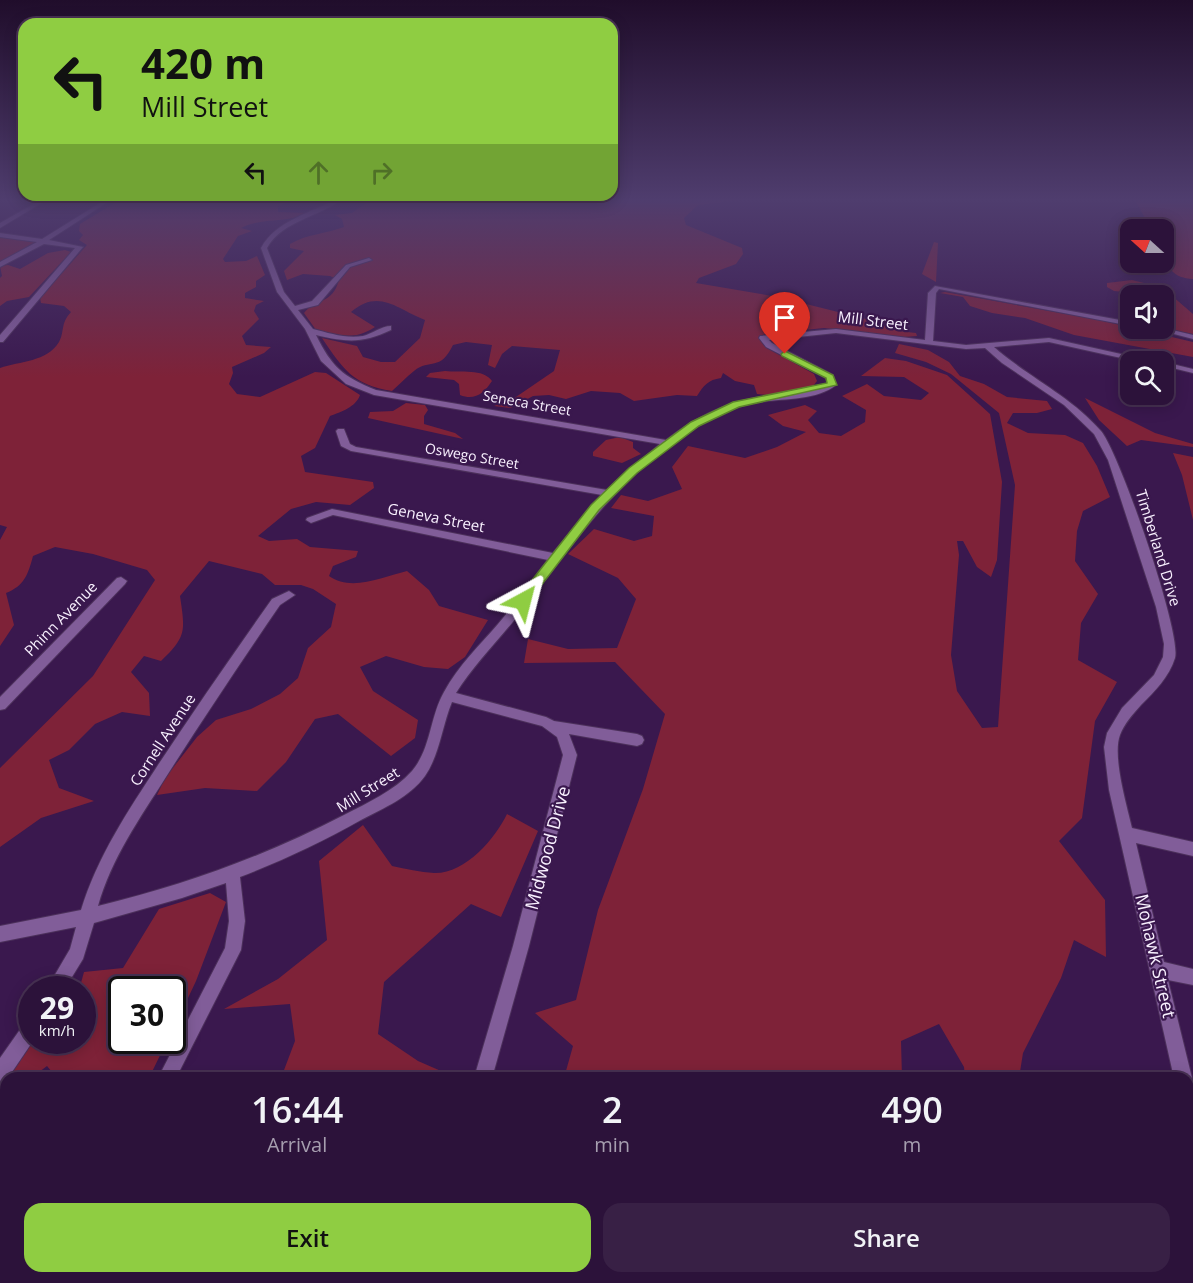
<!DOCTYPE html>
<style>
body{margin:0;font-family:"Open Sans",sans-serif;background:#382045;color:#f1f3f6;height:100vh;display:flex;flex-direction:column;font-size:22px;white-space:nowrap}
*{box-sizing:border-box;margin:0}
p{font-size:20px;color:#a69eaf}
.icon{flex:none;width:33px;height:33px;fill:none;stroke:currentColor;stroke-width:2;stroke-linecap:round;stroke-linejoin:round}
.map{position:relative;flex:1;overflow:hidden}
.panel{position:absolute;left:0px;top:1072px;width:1194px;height:212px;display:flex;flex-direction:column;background:#2c123a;border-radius:18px 18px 0 0;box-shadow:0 3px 15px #0003,0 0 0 2px #483254}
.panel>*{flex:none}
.hud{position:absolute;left:18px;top:18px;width:600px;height:183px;border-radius:18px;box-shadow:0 3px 15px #0003,0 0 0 2px #483254;background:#8fcd42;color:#111;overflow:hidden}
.needle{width:39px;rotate:291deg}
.controls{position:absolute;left:1120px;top:219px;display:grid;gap:12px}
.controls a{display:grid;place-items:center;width:54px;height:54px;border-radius:12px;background:#2c123a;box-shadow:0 3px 15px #0003,0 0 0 2px #483254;font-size:30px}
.speed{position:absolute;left:18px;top:976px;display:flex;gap:12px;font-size:30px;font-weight:700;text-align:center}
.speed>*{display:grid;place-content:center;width:78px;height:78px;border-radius:50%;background:#2c123a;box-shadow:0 3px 15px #0003,0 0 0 2px #483254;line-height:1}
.speed small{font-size:15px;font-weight:400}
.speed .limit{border:3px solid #111;border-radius:9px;background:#fff;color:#111}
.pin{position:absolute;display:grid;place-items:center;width:51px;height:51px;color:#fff;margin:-62px -26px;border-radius:50% 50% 50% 0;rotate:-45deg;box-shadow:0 0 6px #0007}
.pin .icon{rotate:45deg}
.me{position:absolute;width:66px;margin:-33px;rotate:38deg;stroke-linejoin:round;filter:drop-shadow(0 0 4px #0008)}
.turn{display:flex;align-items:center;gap:21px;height:126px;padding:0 24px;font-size:27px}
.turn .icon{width:78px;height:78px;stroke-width:2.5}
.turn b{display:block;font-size:42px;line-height:51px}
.lanes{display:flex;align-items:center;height:57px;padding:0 24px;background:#0003;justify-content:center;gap:30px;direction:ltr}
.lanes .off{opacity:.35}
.eta{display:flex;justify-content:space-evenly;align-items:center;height:102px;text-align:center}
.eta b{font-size:36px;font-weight:600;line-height:42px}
.button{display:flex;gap:12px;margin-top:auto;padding:12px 24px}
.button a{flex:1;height:69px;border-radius:18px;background:#8fcd42;color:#111;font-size:24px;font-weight:600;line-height:69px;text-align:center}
.button a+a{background:#382045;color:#f1f3f6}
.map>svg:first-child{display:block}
</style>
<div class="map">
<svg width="1193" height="1283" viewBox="0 0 1193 1283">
<rect width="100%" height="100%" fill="#3a184e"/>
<g fill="#7e2238">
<path d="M123,198H301L278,206V212L307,213C285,224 262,217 241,228L252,231L238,236L223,259L225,262L246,261L257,256L265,275L256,281V287L245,293V298L264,301L256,305L254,311L259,319L242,336L246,345L271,347L264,353L232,367L233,373L229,384L237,394L260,397L315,372L326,373L360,395C356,407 341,412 330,416L315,448L301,456L305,472L373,482L374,488L350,505L316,502L291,509L258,536L269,541L297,539L310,547L358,551L356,557L333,566L329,576C351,592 383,577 407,571L429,590L439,606L488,620L465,657L448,669L424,667L386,656L360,667L373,691L418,720L415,738L391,756L338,714L315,719L286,762L257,791L205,788L157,795L165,778L197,737L216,720L251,709L280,694L298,678L308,648L331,627L336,604L313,589L301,585H275L262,574L209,561L180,596C185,631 187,636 161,661L144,656L131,672L149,693L150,716L122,712L95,724L69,750L49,760L59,788L94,801L41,818L0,847V768L93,676L155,580L147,570L93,554L55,547L33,556C28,575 24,586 6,593L14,625L0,646V540L7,527L0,525V368C20,361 47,362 59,342C65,331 60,324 71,312L64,306L41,303L40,298L87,245L79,240L83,235L79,231L80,224Z"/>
<path d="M373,198H759L698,205L684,218L686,225L742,248L743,254L736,264L699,278L696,283L778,297L870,320L898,331L916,333L917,336L904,337L824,328L765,334L760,337L767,348L814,374L817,381L813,386L768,395L757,394L754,385L735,381L723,373L721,378C708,380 704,385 697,396L677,395L634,401L620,393L591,391L566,399L549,395L533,396L511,408L494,406L513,399L554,371L560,350L512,346L502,354L495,368L488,365L492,345L466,342L453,345C440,372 430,358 414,371C406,377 400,384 392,391C353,385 343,369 322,338L357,346L363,357L381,362H395L420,338L425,320C397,309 379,288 351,312L375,327C354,341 339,335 316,330L304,313C317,297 332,305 339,280L330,276L303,274L287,280L284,271L304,251L290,248V244C307,234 325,234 344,227L342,219L335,215L352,213Z"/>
<path d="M1134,198H1193V279C1163,278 1164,253 1164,230L1151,229Z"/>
<polygon points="0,236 41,242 0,264"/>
<polygon points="934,242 938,243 936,282 922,274"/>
<polygon points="65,250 71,252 29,297 7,301 0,306 0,278 2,276 0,266 8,265 20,269 48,253"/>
<polygon points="1132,280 1152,285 1157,283 1193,314 1193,334 1164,328 1164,296 1114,291 1107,287 1107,283"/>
<polygon points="945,292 1099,320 1193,342 1193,357 1074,335 1025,318 992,313 970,306 963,297 940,293"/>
<polygon points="899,344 928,350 949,362 960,376 984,384 1007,397 1047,401 1052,409 1037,413 1013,413 1007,423 1028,433 1065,435 1083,443 1097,466 1110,497 1083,511 1077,531 1075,561 1098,594 1081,623 1078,660 1117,682 1095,721 1082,818 1059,841 1105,900 1106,957 1074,940 1061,978 1023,1053 1019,1078 965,1078 964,1067 939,1024 901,1041 902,1078 564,1078 573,1046 535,1013 576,1000 598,910 643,789 665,714 615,662 524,663 528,639 568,649 617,648 636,599 618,578 568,554 594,529 634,541 652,536 654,516 611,508 621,495 648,501 682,489 672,467 688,446 745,458 777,447 806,432 783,426 768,415 805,405 817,411 808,420 819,433 841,436 865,422 866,410 842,396 867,384 884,396 921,400 929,393 904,377 861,376 885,358 906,361 947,375 990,414 1002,482 997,560 991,577 977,567 963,541 957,541 959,555 951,655 957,691 982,728 998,727 1015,485 999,413 951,374 926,362 895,353"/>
<path d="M445,371C461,373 483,368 492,381C484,393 475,401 460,395L459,384L454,380L426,377L430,373Z"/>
<polygon points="1085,398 1155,433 1193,444 1193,447 1141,440 1127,446 1099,420"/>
<polygon points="406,403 425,405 428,410 424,416 424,424 455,433 463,439 368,418 370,412 393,411"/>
<polygon points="620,437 633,442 633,448 641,454 622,463 593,456 593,452 606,440"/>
<polygon points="1173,453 1193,457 1193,520 1182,475"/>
<path d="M507,814L538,831L501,917L471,904L384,982L378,1034L418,1061L457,1078H281L295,1041L290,1004L224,1009L278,979L327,940L319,861L363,825L392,866C406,869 420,872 434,873C465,874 495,839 507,814Z"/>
<polygon points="210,893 226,902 196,981 173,1030 172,990 122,990 122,1041 167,1041 149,1078 57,1078 47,1066 31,1078 12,1078 12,1070 32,1041 82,1041 82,990 79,990 84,972 123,968 159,909"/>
<polygon points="6,1151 6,1231 0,1242 0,1154"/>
<polygon points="192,1278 398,1278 396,1283 189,1283"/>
<polygon points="550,1278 917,1278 923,1283 551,1283"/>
</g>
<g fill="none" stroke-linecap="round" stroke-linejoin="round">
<g stroke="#4c305b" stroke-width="2">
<g id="minor">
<polygon points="44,198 50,198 0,228 0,223"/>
<polygon points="108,198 114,198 49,240 83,247 3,342 0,342 0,335 75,248 44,244 0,267 0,262 37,242 0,237 0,233 42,239"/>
<path d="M338,198H344C320,217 283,220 267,248L284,292L295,306L312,301L346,265L369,258L372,260L350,267L318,305L298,310L313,329C329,333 346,339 363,336C372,334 381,326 391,326V330C362,344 346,342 316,335C332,367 342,376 376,390L666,440C691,421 719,405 750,399C776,393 803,395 828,384L826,378L766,347L759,338L760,336L836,329L925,340L928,293L935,286L1131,322V326L939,289L936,293L933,341L966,345L1049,338L1157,362H1139L1049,342L994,347C1028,377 1071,396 1101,431C1119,452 1182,633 1175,658C1169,677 1155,691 1141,705C1133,714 1124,724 1120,735C1112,756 1127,806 1132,828L1193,842V856L1136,843L1164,962L1193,969V985L1168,980L1192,1078L1189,1084L1188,1085V1078H1174L1109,790L1104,747L1107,733L1122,708L1154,675L1163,657L1164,644L1156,607L1108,460L1094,434L1064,405L1002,363L985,348L966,349L836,333L769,340L772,343L833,375L836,385C815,402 778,398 753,403C741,406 729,410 718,415C629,460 574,542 516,618C496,643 473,666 456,693L546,717L554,721L637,734L642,736L644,740L642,744L637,746L569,734L577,755L529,946L492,1078H474L513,946L563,755L557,737L542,726L452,702C442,726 440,754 425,776C410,797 384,808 361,820C322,842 282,861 240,877L245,921L241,950L176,1078H158L225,948L229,921L226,883L182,898L94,923L83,959L64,990H46L70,949L76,927L0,942V926L81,910C97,857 128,811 158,765C195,709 233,654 272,599L289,591L295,595L280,605C241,662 203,719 166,777C140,818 111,859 98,906C185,885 265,856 344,815C367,803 394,791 412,771C431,749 430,716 444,692C458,666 479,646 498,624C515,604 531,581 548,560L333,515L311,523L306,520L307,518L332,509L553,553L602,495L351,451L341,446L336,431L338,429H344L350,444L356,447L607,490L660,444L374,395L346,384L321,361L305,329L277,292L261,248C276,220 312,213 338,198Z"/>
<polygon points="1151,328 1164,328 1193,335 1193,339"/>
<polygon points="1164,362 1193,369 1193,373 1164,366"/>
<polygon points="121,577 127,581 125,584 5,709 0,710 0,697 117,578"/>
<polygon points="32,1019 33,1041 8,1078 0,1083 0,1058 26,1021"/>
<polygon points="1188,1101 1193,1103 1193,1152 1188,1149"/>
<polygon points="54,1278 74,1278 72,1283 52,1283"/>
<polygon points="415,1278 435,1278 433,1283 413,1283"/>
<polygon points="1003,1278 1023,1278 1024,1283 1004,1283"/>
</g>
</g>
<use href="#minor" fill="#815d99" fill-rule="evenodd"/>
</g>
<linearGradient id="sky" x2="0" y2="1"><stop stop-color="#200d2b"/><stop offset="0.53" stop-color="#4f3d6e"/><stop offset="1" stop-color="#4f3d6e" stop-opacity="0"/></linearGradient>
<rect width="1193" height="377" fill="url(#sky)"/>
<polygon fill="#8fcd42" stroke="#5d852b" stroke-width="1.5" points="785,351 833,375 837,385 739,407 699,426 637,473 599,510 527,604 518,604 518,598 591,505 629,468 691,422 733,402 827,383 826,378 782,356 781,354"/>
<g text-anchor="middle" stroke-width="4.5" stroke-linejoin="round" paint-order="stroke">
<g font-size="14" fill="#f8f0fe" stroke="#3a184e">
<text transform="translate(527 403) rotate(10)" y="5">Seneca Street</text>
<text transform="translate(472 456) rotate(10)" y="5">Oswego Street</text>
</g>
<g font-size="15" fill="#f8f0fe" stroke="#3a184e">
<text transform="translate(873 321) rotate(7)" y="5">Mill Street</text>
<text transform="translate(436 518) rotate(11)" y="5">Geneva Street</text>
<text transform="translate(1158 548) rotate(73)" y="5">Timberland Drive</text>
<text transform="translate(61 619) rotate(-46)" y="5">Phinn Avenue</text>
<text transform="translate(163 740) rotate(-57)" y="5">Cornell Avenue</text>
<text transform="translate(368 790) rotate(-32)" y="5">Mill Street</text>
</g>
<g font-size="18" fill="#f8f0fe" stroke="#3a184e">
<text transform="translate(548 848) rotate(-75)" y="6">Midwood Drive</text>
<text transform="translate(1155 956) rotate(77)" y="6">Mohawk Street</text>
</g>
</g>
</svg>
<div class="controls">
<a><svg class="needle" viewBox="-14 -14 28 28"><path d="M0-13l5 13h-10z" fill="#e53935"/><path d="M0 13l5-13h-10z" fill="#a69eaf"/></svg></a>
<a><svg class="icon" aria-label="sound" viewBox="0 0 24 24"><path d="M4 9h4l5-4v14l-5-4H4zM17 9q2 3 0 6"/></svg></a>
<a><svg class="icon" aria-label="search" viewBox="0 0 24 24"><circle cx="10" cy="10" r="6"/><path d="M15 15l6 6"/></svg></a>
</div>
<div class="speed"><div>29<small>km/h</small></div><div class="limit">30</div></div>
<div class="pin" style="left:785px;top:354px;background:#d93025"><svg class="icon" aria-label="arrive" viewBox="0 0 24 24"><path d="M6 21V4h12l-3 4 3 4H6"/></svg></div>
<svg class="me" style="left:523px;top:601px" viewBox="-20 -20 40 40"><path d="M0-17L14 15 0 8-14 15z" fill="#8fcd42" stroke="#fff" stroke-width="4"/></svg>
<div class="hud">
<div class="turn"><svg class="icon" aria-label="left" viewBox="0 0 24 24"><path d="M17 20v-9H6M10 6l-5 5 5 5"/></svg><div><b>420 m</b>Mill Street</div></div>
<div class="lanes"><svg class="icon" aria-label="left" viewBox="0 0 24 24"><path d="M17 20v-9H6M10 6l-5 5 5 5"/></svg><svg class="icon off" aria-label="ahead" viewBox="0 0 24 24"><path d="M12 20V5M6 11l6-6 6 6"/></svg><svg class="icon off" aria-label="right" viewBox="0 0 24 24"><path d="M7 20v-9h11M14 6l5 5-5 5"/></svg></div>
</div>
<section class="panel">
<div class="eta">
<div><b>16:44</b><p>Arrival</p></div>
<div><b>2</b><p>min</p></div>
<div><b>490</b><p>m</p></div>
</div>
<div class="button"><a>Exit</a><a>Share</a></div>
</section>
</div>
